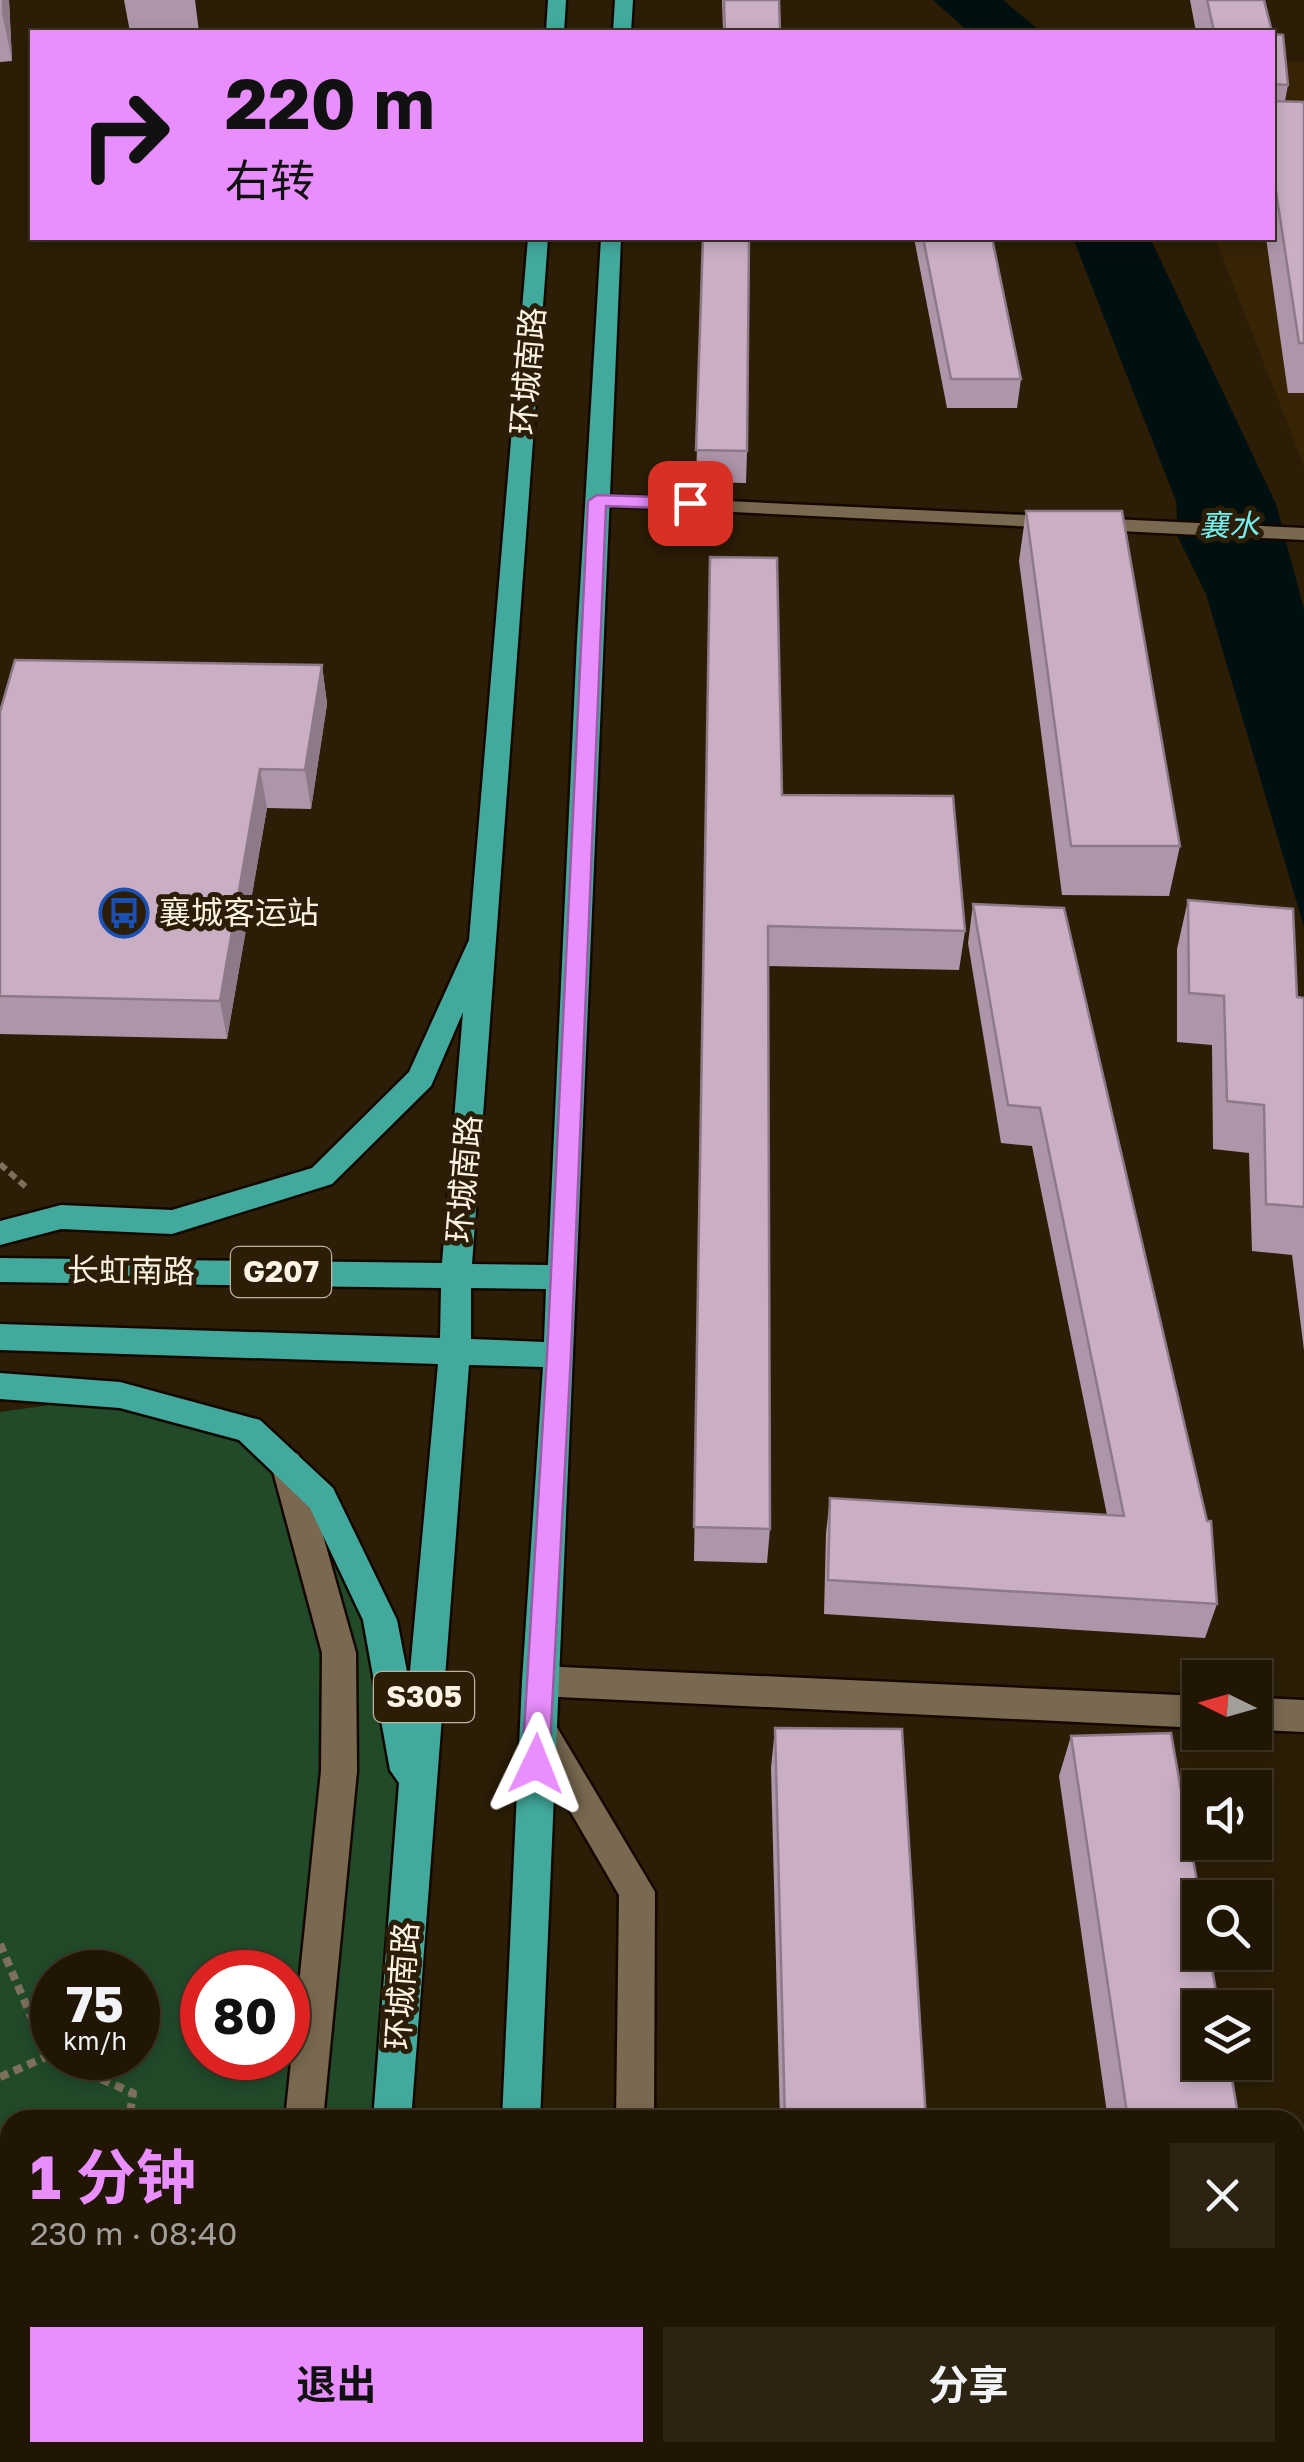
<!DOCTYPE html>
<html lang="zh">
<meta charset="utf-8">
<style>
body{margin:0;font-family:"Golos Text","Noto Sans SC",sans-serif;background:#2d2313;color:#f1f3f6;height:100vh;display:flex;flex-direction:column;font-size:38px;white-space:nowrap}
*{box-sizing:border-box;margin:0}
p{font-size:32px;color:#a29f9a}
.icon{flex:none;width:55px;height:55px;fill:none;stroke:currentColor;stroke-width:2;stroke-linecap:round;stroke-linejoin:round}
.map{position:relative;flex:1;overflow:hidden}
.details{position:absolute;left:0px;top:2110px;width:1305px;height:352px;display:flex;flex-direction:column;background:#211604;border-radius:30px 30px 0 0;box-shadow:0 5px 15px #0003,0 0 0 2px #3e3526}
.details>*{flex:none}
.banner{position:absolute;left:30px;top:30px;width:1245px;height:210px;border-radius:0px;box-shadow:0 5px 15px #0003,0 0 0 2px #3e3526;background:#e98efe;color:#111;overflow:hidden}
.needle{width:65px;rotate:275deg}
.controls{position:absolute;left:1182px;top:1660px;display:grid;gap:20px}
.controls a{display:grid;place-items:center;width:90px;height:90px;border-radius:0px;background:#211604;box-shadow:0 5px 15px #0003,0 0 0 2px #3e3526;font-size:50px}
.speed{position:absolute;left:30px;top:1950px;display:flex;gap:20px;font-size:50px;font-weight:700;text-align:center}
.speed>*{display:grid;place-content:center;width:130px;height:130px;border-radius:50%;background:#211604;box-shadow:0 5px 15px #0003,0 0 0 2px #3e3526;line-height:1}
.speed small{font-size:25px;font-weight:400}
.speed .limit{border:15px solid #d22;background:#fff;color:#111}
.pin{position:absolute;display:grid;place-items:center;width:85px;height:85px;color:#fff;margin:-42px;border-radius:20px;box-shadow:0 5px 15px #0006}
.me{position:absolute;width:110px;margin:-55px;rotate:2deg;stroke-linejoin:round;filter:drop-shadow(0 0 8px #0008)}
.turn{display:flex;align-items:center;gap:35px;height:210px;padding:0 30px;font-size:45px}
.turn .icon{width:130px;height:130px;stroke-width:2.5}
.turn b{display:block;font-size:70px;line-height:85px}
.round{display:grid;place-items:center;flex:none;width:105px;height:105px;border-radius:0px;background:#2d2313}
.headline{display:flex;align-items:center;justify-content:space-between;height:170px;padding:0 30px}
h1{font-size:60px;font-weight:700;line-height:75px;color:#e98efe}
.primary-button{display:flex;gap:20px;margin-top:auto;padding:20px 30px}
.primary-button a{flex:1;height:115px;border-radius:0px;background:#e98efe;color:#111;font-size:40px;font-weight:700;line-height:115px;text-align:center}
.primary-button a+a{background:#2d2313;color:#f1f3f6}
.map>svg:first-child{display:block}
</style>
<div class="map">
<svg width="1304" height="2462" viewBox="0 0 1304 2462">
<rect width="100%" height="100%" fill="#2c1e06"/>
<polygon fill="#362405" points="1273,62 1304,62 1304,466 1215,238 1272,238"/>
<path fill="#214a29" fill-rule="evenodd" d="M120,1395L249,1429L322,1498L380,1620L415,1806L392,2120H10V2452L368,2453L367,2462H0V1412ZM52,1972H138V2058H52ZM202,1972H288V2058H202Z"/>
<g fill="#000f10">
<polygon points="933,0 1003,0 1041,32 969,32"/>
<polygon points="1073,238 1150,238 1276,504 1304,609 1304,927 1206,594 1178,537 1176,501"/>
</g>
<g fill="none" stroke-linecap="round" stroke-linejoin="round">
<g stroke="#140700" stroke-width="5">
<polygon id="service" points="597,495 1304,528 1304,540 590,505 590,497"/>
</g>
<g stroke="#140700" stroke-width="5">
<g id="minor">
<polygon points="539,1666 1200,1696 1200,1728 539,1696 527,1692 522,1681 527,1670"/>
<polygon points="1255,1698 1304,1700 1304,1732 1255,1730"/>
</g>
</g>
<g stroke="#140700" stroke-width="5">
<g id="tertiary">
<polygon points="287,1450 298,1454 303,1464 356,1653 357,1771 323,2120 285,2120 321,1771 322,1653 271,1464 276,1454"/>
<polygon points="537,1709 549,1714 655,1892 654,2120 616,2120 619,1895 520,1725 525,1714"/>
<polygon points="247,2452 289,2452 288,2462 246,2462"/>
<rect x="613" y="2452" width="42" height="10"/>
</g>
</g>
<g stroke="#140700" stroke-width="5">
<g id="trunk">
<polygon points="548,0 566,0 564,32 546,32"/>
<polygon points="615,0 633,0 631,32 613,32"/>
<path d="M528,238H548L472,1264L548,1265L577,640L601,238H621L540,2120H502L522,1681L543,1367L469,1365L411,2120H373L399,1783L390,1770L363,1620L310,1508L239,1440L120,1408L0,1399V1373L120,1382L260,1420L333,1488L397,1620L409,1682L438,1364L0,1350V1324L440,1338L441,1288L0,1282V1258L442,1263L463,1012L431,1086L332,1184L172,1234L61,1229L0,1245V1221L61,1205L172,1210L312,1168L409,1072L469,940ZM471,1288L546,1289L544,1342L471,1339Z"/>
<polygon points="347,2452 389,2452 388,2462 346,2462"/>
<rect x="487" y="2452" width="42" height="10"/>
</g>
</g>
<polyline stroke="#7d705c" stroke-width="6" stroke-dasharray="8 5" stroke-linecap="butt" points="0,1164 26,1187"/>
<g stroke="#7d705c" stroke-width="8" stroke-dasharray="9 6" stroke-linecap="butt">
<polyline points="0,1944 48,2056 133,2093 129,2120"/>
<polyline points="0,2077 48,2056"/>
<polyline points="0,2245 10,2251"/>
<polyline points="0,2291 10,2260"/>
</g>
<use href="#service" fill="#796950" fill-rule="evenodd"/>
<use href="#minor" fill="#796950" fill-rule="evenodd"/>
<use href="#tertiary" fill="#796950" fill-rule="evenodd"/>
<use href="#trunk" fill="#42aa9c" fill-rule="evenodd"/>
</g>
<g fill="#ad96a9">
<polygon points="0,0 9,0 12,61 0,62"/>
<polygon points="124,0 195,0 199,32 130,32"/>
<polygon points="722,0 779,0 780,32 723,32"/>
<polygon points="1190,0 1264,0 1272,32 1196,32"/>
<polygon points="1272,34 1288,85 1285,101 1304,102 1304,393 1288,393 1266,238 1272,238"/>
<polygon points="703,238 747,451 746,483 696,482"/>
<polygon points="914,238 992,238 1021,379 1017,408 947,408"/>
<polygon points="1026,511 1180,846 1169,896 1062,895 1019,561"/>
<polygon points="710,557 782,795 965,931 959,970 768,966 770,1529 767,1563 694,1561"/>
<polygon points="322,665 327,704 311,809 267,808 227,1039 0,1034 0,712"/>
<polygon points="1188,900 1297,997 1304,998 1304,1350 1292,1255 1252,1251 1249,1153 1213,1149 1212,1045 1177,1042 1177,949"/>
<polygon points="973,904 1217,1604 1205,1638 824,1614 826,1533 830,1498 1107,1515 1032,1146 1001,1143 968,943"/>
<polygon points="775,1728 926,2120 780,2120 771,1768"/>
<polygon points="1071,1736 1239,2120 1108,2120 1059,1776"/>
</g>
<g fill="#8d7a89">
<polygon points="2,0 9,0 12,61 2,13"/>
<polygon points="322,665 327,704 311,809 305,770"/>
<polygon points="260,769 267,808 227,1039 220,1001"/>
</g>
<g fill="#c9aec4" stroke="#8d7a89" stroke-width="2.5">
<polygon points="724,0 779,0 780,32 725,32"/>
<polygon points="1207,0 1264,0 1272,32 1203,32 1202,31 1214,31"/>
<polygon points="1272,34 1283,35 1288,85 1272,84"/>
<polygon points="1272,101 1304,102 1304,343 1299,343 1272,165"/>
<polygon points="703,238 749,238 747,451 696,450"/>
<polygon points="923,238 992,238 1021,379 951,379"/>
<polygon points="1026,511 1122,511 1180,846 1071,846"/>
<polygon points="710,557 777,558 782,795 953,796 965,931 768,926 770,1529 694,1527"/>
<polygon points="15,660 322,665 305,770 260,769 220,1001 0,996 0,712"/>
<polygon points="1188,900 1293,909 1297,997 1304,998 1304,1207 1266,1204 1264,1105 1227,1101 1224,996 1189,993"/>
<polygon points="973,904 1064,908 1207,1521 1211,1521 1217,1604 828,1580 830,1498 1124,1516 1040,1108 1008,1105"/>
<polygon points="775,1728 902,1729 926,2120 785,2120"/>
<polygon points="1171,1733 1200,1899 1200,1952 1209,1952 1219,2008 1200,2008 1200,2062 1229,2062 1239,2120 1128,2120 1071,1736"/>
</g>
<polygon fill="#e98efe" stroke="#975ca5" stroke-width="2.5" points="597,495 690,498 699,503 690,509 606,506 571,1355 549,1764 545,1773 536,1776 526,1773 522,1764 547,1355 588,501"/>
<defs>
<g id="bus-ring" transform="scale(2.5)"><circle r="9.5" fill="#2c1e06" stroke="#1a4fb4" stroke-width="1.5"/><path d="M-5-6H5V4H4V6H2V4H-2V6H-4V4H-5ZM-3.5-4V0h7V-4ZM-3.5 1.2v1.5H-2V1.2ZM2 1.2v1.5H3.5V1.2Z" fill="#1a4fb4"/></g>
</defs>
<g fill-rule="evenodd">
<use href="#bus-ring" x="124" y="913"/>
</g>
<g text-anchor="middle" stroke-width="10" stroke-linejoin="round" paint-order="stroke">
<g font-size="30" font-style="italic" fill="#73eff2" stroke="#2c1e06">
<text x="1229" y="536">襄水</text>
</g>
<g fill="#2c1e06" stroke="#beb3a2" stroke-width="2.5">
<rect x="231" y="1247" width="100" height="50" rx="8"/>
<rect x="374" y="1672" width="100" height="50" rx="8"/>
</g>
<g font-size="30" font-weight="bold" fill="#fcf3e5">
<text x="281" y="1282">G207</text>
<text x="424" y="1707">S305</text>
</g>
<g font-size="32" fill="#fcf3e5" stroke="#2c1e06">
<text transform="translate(528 371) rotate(-85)" y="11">环城南路</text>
<text transform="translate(464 1179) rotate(-85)" y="11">环城南路</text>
<text transform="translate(131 1271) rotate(1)" y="11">长虹南路</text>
<text transform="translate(402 1986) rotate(-86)" y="11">环城南路</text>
</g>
<g font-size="32" fill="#fcf3e5" stroke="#2c1e06" text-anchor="start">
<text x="159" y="924">襄城客运站</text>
</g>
</g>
</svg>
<div class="controls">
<a><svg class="needle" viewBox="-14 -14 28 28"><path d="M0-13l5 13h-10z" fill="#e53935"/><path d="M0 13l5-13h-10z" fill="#a29f9a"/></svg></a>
<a><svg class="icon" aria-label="sound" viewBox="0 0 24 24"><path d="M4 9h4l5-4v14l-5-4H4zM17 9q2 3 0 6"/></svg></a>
<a><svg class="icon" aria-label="search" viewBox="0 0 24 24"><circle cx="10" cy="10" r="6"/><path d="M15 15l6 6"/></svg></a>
<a><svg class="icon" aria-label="layers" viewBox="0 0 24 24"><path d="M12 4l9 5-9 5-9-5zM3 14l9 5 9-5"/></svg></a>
</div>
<div class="speed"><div>75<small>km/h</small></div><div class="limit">80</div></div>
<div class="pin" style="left:690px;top:503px;background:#d93025"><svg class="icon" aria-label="arrive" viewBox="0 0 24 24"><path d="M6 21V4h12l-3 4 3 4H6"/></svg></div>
<svg class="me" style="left:536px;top:1764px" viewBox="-20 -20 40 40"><path d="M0-17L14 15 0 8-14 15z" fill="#e98efe" stroke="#fff" stroke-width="4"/></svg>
<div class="banner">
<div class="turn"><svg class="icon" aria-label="right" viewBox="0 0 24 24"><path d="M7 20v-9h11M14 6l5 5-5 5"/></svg><div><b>220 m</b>右转</div></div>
</div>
<section class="details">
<div class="headline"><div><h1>1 分钟</h1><p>230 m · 08:40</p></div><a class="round"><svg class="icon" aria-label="close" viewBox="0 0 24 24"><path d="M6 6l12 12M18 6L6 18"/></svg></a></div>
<div class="primary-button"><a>退出</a><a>分享</a></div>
</section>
</div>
